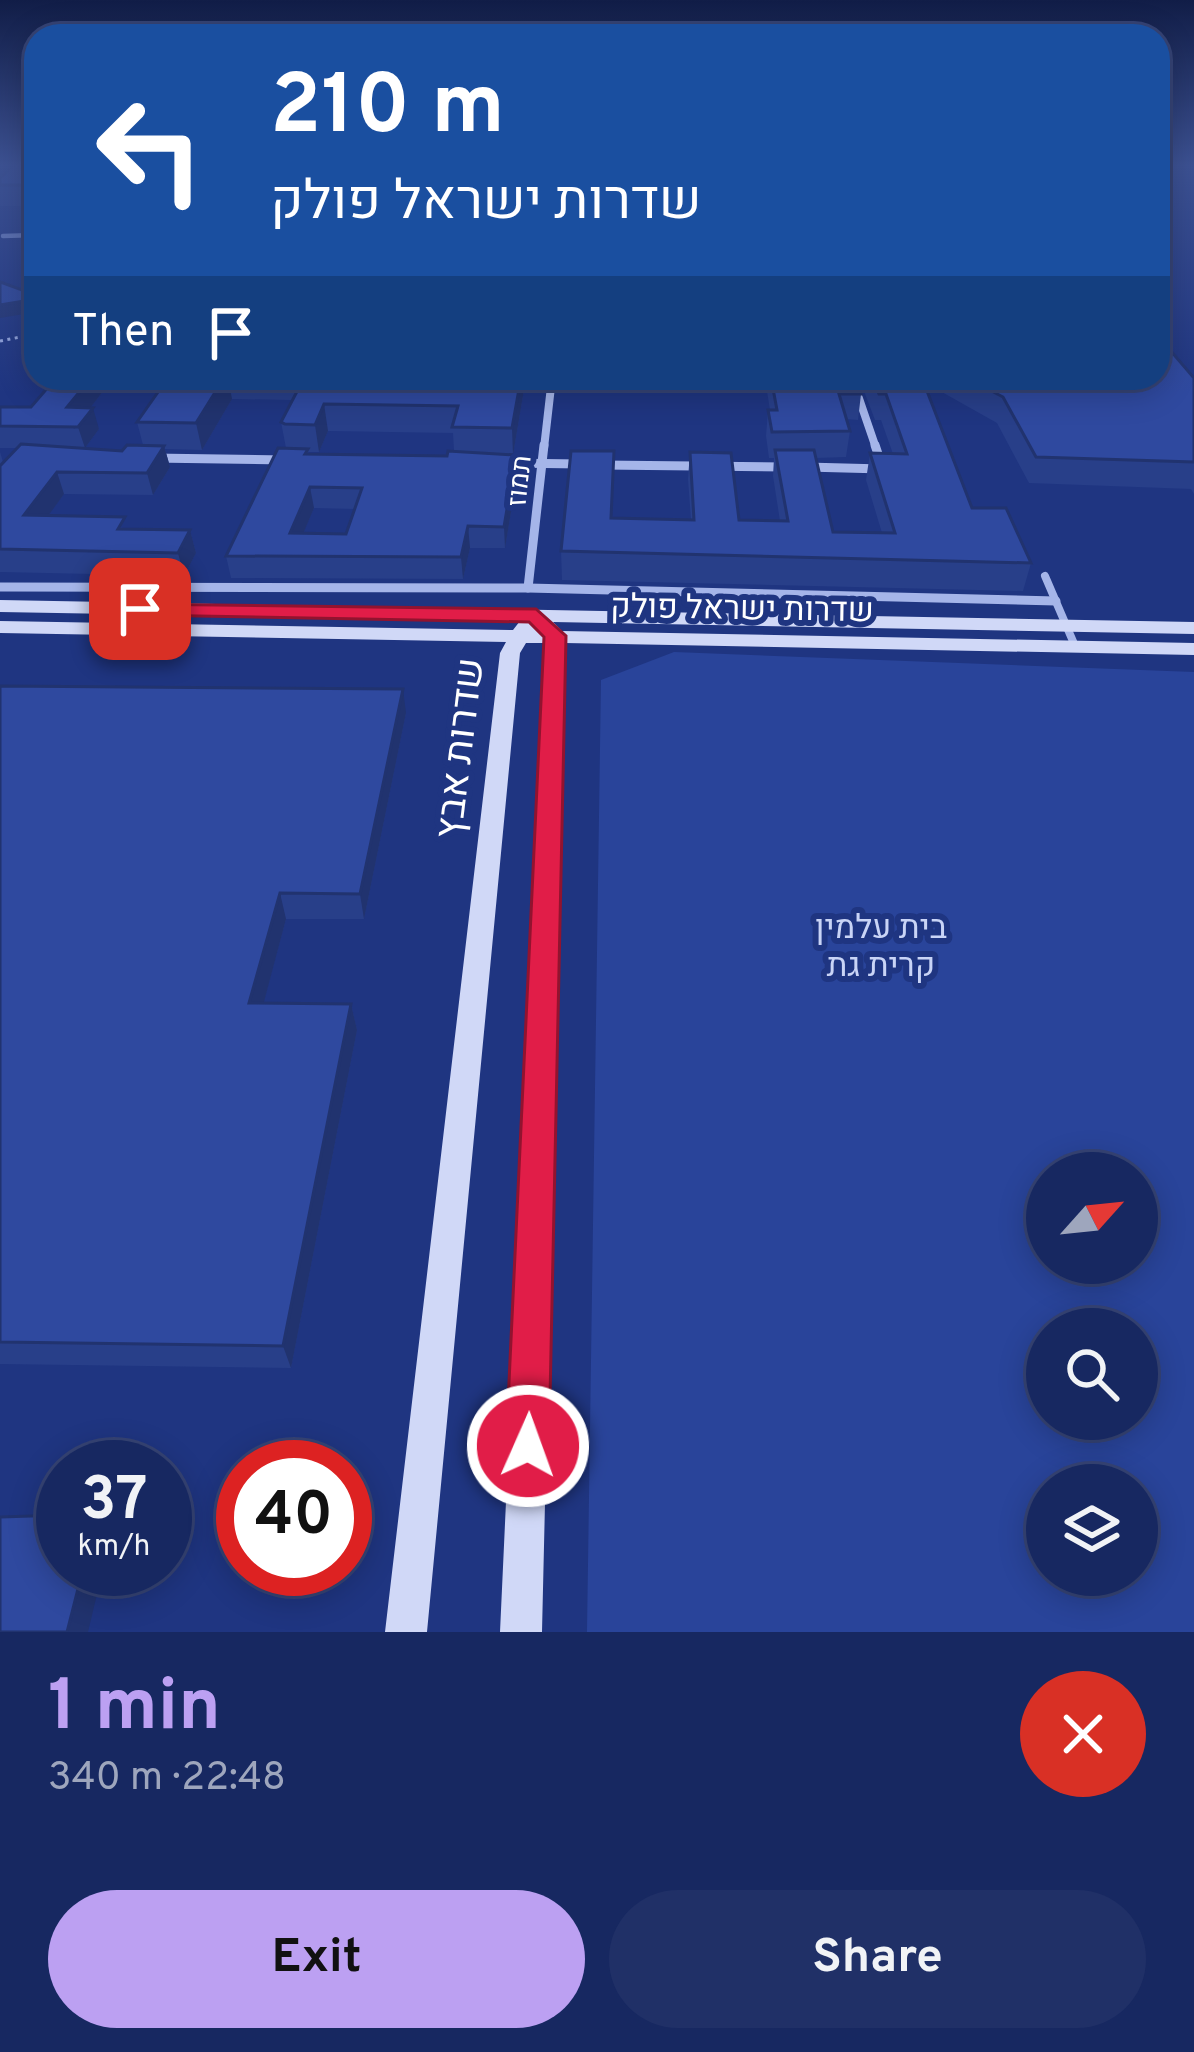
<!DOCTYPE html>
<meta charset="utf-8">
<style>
body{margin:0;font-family:Overpass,Heebo,sans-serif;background:#203067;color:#f1f3f6;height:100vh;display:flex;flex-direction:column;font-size:45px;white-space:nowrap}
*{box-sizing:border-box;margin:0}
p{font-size:39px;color:#9ea6bd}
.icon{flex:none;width:66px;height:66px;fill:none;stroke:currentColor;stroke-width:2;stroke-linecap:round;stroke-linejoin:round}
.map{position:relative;height:1632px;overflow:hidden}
.details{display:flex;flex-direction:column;background:#172861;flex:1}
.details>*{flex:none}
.top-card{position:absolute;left:24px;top:24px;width:1146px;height:366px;border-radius:36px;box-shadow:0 6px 30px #0003,0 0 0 3px #364476;background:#1a4fa0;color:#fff;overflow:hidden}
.needle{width:78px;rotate:63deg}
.fabs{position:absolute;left:1026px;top:1152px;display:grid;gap:24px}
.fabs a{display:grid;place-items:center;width:132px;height:132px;border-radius:50%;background:#172861;box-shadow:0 6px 30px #0003,0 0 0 3px #364476;font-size:60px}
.speed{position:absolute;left:36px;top:1440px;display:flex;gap:24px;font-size:60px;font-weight:700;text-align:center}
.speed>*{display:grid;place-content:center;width:156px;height:156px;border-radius:50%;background:#172861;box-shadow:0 6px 30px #0003,0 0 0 3px #364476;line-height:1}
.speed small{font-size:30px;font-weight:400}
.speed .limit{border:18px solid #d22;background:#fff;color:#111}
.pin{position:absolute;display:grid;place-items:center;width:102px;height:102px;color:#fff;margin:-51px;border-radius:24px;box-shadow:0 6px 18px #0006}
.me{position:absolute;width:132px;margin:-66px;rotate:2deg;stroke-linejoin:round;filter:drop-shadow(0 0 9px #0008)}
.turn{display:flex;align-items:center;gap:42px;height:252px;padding:0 48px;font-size:54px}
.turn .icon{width:156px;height:156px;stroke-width:2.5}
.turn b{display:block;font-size:84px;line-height:102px}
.then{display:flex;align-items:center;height:114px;padding:0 48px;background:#0003;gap:24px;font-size:45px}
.round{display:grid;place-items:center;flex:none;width:126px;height:126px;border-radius:63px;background:#203067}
.headline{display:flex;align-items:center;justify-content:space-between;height:204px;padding:0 48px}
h1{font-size:72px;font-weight:700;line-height:90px;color:#bca0f2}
.cta{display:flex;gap:24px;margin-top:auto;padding:24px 48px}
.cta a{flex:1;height:138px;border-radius:72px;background:#bca0f2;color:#111;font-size:48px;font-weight:700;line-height:138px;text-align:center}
.cta a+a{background:#203067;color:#f1f3f6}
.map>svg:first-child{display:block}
</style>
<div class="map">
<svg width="1194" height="1632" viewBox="0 0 1194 1632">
<rect width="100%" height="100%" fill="#1f3581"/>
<path fill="#29449a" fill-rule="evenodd" d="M674,652L1194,672V1632H587L601,680ZM1047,1173H1137V1263H1047ZM1047,1329H1137V1419H1047ZM1047,1485H1137V1575H1047Z"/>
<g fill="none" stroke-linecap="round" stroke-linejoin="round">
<polyline stroke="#98adea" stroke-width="4.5" points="3,236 36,235"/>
<polyline stroke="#a5b5e9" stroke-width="3" stroke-dasharray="3 4.5" stroke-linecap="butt" points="0,341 36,334"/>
<polyline stroke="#a5b5e9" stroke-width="8" points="1045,576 1075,646"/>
<g stroke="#a5b5e9" stroke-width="8">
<polyline points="852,378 876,448"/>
<polyline points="544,448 552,378"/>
</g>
<g stroke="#a5b5e9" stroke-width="9">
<polyline points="152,458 287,460"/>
<polyline points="500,463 581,464"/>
<polyline points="602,465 785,467"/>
<polyline points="806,467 883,469 875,445"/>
<polyline points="0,587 528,588 1056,601"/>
<polyline points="528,588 544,445"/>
</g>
<polygon fill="#d0d8f7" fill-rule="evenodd" points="0,600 1194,622 1194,634 553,622 562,631 1194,643 1194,655 565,643 542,1632 500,1632 545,654 545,643 526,643 520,653 427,1632 385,1632 500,653 506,642 0,633 0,621 513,630 520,621 0,612"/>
</g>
<g fill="#283f89" fill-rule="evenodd">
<polygon points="36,165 36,206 0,206 0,178"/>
<path d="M188,378H526L513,455H516L517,476L505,548H470L463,579L231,578L226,556L286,448L281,422L293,400L232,399L202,450L165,449L170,467L153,495L64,494L48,515L129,529L190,530L196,553L184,576L0,572V452L3,462L17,448H0V407H31L104,390L90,408L99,429L85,448L122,451L143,445L137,422L183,385ZM328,431L453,433L454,451L447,456L309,454L308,452H319ZM314,508L355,509L346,534L303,533Z"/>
<polygon points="660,378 856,378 861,394 858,420 846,419 850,431 846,457 816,458 833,532 882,533 866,480 870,453 893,454 881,420 875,420 859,378 1194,378 1194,494 1191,489 1029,483 997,423 924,382 972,508 1031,563 1023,591 562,580 561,551 612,518 691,520 688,479 690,452 739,520 780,521 773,476 774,458 769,458 766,436 768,410 770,410 765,379"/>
<polygon points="0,686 406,713 364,919 286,919 263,1004 351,1004 357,1030 291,1368 0,1364"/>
</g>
<g fill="#21336f">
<polygon points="36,299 36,312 0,318 0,305"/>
<polygon points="91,378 101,378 104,390 74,429 67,407"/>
<polygon points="224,378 228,378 232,399 202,450 196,423"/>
<polygon points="521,378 526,378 513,455 512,428"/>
<polygon points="324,404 328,431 319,452 315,425"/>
<polygon points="93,408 99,429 85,448 78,427"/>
<polygon points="164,446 170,467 153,495 147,473"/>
<polygon points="516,455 517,476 505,548 504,527"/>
<polygon points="57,472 64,494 32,538 24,515"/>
<polygon points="310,487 314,508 294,555 290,533"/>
<polygon points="468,526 470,548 463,579 461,557"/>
<polygon points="190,530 196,553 184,576 178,553"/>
<polygon points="403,689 406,713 364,919 360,894"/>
<polygon points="280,893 286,919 257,1028 249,1003"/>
<polygon points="351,1004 357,1030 291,1368 283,1346"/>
<polygon points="83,1569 103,1569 88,1632 67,1632"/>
</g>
<g fill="#2f499f" stroke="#21336f" stroke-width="3" fill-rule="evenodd">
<polygon points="14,165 36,165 36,185 0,185 0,178"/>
<polygon points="0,282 36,295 36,299 0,305"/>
<polygon points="1158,336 1194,378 1194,462 1036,457 1003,397 967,378 1158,378"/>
<polygon points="56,378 91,378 67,407 93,408 78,427 0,426 0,407 31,407"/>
<polygon points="188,378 224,378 196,423 137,422 163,385 183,385"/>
<polygon points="304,378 521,378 512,428 452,427 458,406 324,404 315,425 285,424 281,422"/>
<polygon points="771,378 856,378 861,394 839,394 850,431 772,432 768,410 777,410"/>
<polygon points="872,378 922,378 972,508 1006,508 1031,563 561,551 571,451 614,451 611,518 694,520 690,452 731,453 739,520 788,521 775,450 814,450 833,532 895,533 870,453 907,454 886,394 879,394"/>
<polygon points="21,444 122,451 127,445 164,446 147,473 57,472 24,515 125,517 118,529 190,530 178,553 0,549 0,466"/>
<path d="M278,448L308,449L305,454L447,456L448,451L516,455L504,527L468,526L461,557L226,556ZM310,487L362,488L346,534L290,533Z"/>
<polygon points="0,686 403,689 360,894 280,893 249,1003 351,1004 283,1346 0,1342"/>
<polygon points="63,1515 63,1569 83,1569 67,1632 0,1632 0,1517"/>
</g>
<linearGradient id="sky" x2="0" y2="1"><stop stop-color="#111d47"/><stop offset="0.42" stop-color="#3c5192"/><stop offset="1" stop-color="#3c5192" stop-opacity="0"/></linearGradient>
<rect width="1194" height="393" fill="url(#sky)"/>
<polygon fill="#e11d48" stroke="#92132f" stroke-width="3" points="133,604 536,609 566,636 549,1446 543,1461 528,1467 513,1461 506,1446 544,637 529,622 140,615 133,613"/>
<g text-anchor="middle" stroke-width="12" stroke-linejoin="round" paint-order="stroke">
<g font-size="27" fill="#fff" stroke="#1f3581">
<text transform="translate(519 481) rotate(-84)" y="9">תמוז</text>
</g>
<g font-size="33" fill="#fff" stroke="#1f3581">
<text transform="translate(742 607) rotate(1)" y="12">שדרות ישראל פולק</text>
</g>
<g font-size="33" fill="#c9d4f6" stroke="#1f3581">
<text x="881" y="938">בית עלמין<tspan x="881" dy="38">קרית גת</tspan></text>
</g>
<g font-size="39" fill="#fff" stroke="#1f3581">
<text transform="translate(458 748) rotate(-83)" y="14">שדרות אבץ</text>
</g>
</g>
</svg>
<div class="fabs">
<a><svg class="needle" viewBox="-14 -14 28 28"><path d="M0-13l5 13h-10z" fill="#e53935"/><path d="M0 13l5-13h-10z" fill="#9ea6bd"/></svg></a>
<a><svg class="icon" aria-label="search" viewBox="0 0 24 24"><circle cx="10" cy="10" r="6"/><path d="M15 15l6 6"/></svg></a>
<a><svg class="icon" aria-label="layers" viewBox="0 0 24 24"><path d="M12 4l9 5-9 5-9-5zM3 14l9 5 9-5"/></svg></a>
</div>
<div class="speed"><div>37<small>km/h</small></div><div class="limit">40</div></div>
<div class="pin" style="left:140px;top:609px;background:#d93025"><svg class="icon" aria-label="arrive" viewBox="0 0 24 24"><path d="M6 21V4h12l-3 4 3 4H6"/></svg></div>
<svg class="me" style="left:528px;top:1446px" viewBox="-20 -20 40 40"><circle r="17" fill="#e11d48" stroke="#fff" stroke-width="3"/><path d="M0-11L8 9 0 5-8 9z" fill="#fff"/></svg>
<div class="top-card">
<div class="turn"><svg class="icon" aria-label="left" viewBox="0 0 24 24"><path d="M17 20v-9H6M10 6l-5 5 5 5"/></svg><div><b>210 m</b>שדרות ישראל פולק</div></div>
<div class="then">Then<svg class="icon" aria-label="arrive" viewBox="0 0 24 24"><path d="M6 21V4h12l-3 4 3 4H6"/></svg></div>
</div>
</div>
<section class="details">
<div class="headline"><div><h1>1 min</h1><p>340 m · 22:48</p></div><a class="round" style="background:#d93025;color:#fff"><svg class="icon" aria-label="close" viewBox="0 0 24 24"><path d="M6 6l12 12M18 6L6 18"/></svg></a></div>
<div class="cta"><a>Exit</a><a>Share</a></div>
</section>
